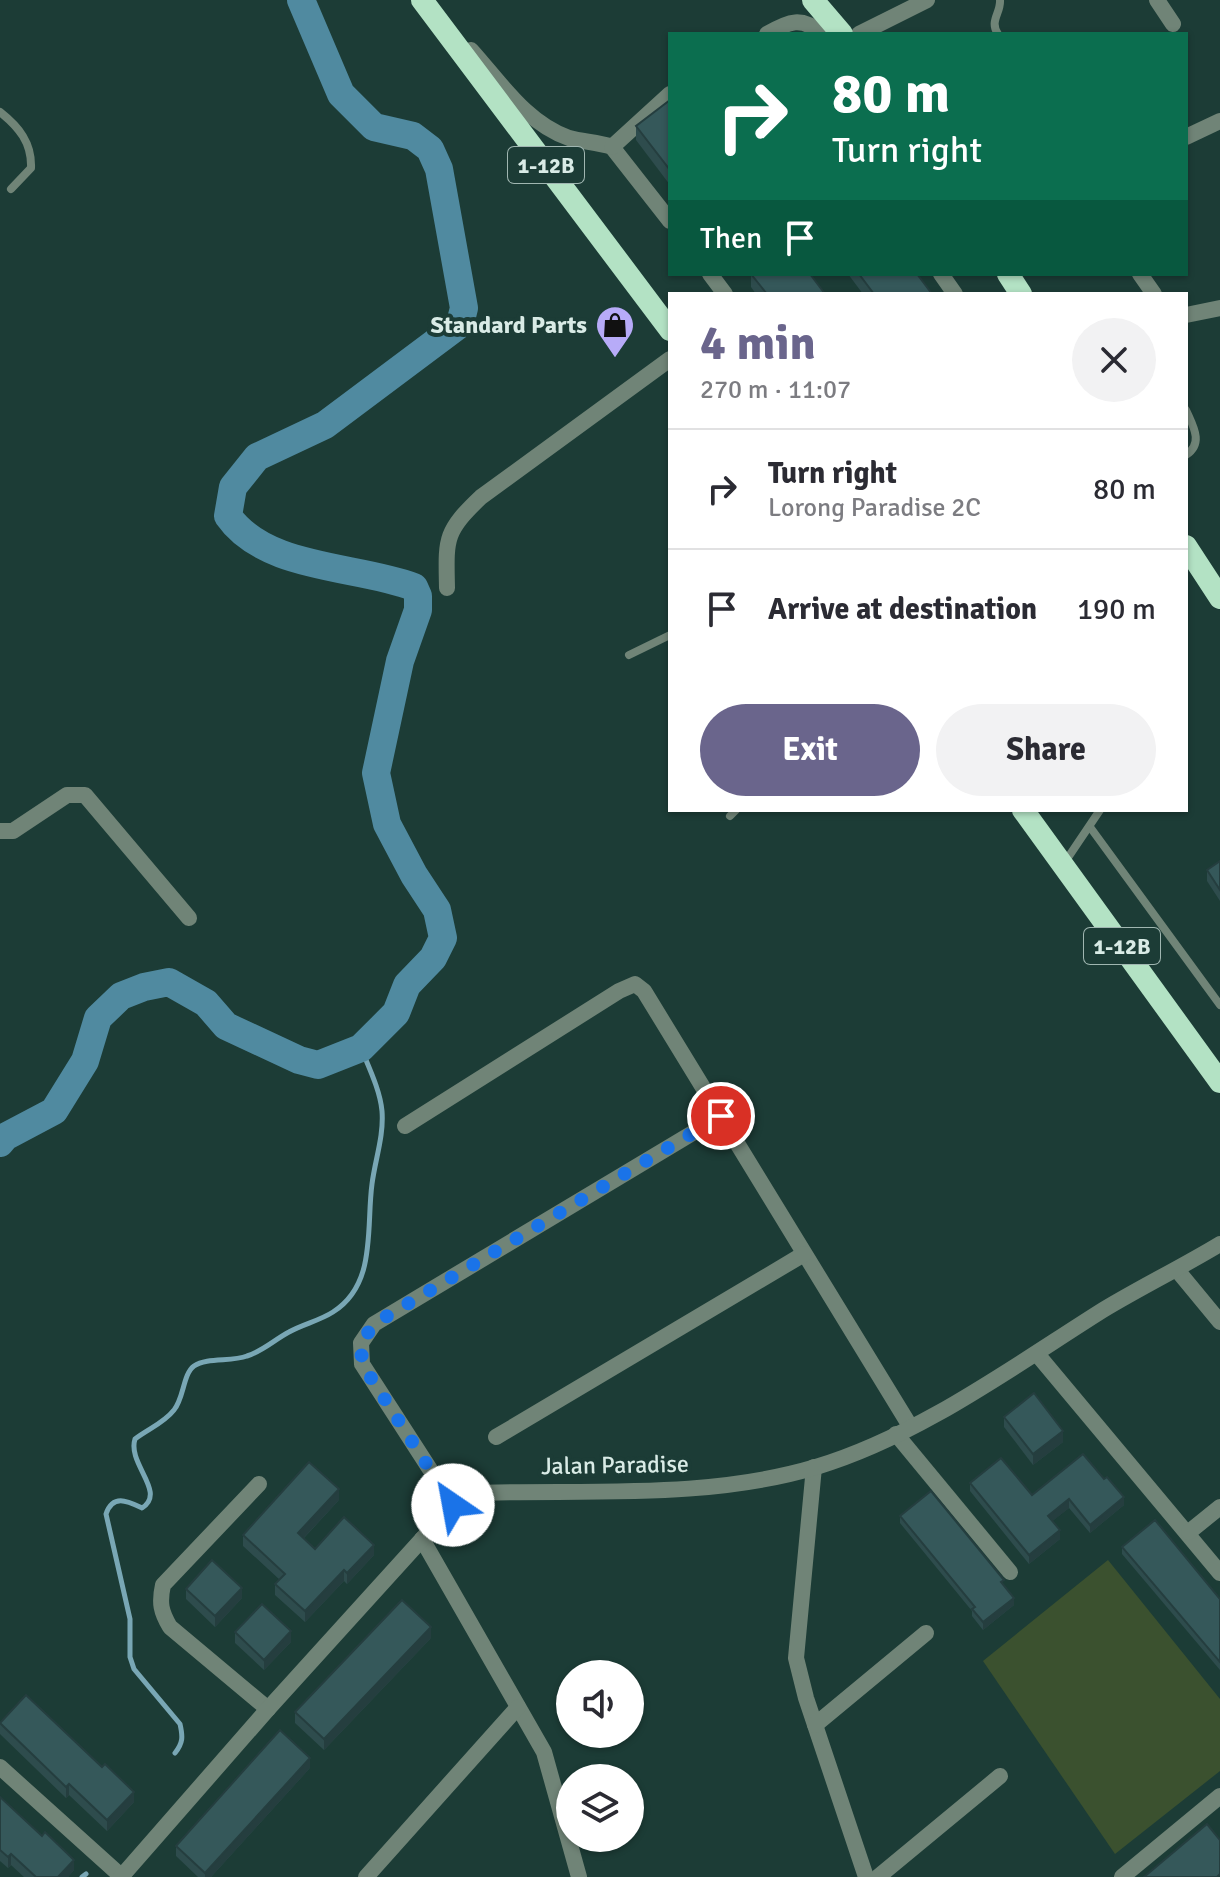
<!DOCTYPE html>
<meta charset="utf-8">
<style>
body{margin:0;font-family:Signika,sans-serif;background:#f2f2f3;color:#2b2b33;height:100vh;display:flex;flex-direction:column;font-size:30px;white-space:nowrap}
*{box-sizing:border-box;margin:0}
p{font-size:26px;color:#7c7c81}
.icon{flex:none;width:44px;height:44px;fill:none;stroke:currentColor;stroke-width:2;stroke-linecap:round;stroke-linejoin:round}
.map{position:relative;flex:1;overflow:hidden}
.details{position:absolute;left:668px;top:292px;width:520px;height:520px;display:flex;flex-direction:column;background:#fff;border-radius:0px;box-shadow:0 2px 6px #0004}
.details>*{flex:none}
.guide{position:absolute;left:668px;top:32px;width:520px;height:244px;border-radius:0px;box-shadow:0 2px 6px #0004;background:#0b6e4f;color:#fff;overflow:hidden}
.buttons{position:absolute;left:556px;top:1660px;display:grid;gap:16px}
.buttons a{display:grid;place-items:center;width:88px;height:88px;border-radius:50%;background:#fff;box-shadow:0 2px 6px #0004;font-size:40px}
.pin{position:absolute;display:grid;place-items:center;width:68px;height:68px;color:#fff;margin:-34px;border:4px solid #fff;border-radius:50%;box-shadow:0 2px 8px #0007}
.me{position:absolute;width:88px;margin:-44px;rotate:327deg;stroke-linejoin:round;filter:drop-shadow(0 0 6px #0008)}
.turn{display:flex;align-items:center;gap:28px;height:168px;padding:0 32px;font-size:36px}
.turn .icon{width:104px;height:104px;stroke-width:2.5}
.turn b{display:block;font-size:56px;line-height:68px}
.then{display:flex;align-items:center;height:76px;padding:0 32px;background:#0003;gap:16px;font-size:30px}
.round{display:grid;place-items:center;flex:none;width:84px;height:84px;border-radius:42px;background:#f2f2f3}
.overview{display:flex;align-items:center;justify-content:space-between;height:136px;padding:0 32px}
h1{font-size:48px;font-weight:800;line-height:60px;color:#6a658c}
.button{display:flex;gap:16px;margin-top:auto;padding:16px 32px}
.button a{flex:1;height:92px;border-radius:48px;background:#6a658c;color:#fff;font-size:32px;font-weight:800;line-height:92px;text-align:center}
.button a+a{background:#f2f2f3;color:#2b2b33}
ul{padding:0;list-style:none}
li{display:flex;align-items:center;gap:24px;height:120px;padding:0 32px;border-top:2px solid #e1e1e2}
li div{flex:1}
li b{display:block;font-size:30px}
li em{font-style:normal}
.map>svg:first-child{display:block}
</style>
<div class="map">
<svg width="1220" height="1877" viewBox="0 0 1220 1877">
<rect width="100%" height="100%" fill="#1c3c36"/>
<polygon fill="#3b512f" points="1108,1560 1220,1699 1220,1771 1115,1854 983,1661"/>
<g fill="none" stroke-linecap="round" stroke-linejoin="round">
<g stroke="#79a7b5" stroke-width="5">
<path d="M175,1753C183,1743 183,1737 180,1724L134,1669L130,1657V1619L106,1514C113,1494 127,1501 142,1508C167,1492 127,1464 135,1439C148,1429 164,1423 174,1410C184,1398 183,1374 194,1366C207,1357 231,1362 247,1356C263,1351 274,1340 289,1332C303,1324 319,1321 333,1312C377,1284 366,1228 372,1184C375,1160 384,1136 382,1111C380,1090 369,1068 361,1048"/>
<polyline points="82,1877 86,1874"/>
</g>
<path stroke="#508aa0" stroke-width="28" d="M0,1143L5,1137L54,1111L85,1061L98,1018L121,996L144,987L169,982L206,1003L226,1026L299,1060L318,1065L361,1048L396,1013L407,985L433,958L443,938L437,910L414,875L387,824L376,773L400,661L418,610V596L414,587C356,565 266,570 228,516L233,487L257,457L325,425L460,324L464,308L439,169L430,149L413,136L374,127L341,94L301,0"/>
<g stroke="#708477" stroke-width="8">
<path d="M998,34C989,21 1001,13 1000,0"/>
<path d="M0,112C19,127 32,143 31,168L11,189"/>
<path d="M1186,410C1193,426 1204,443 1186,455"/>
<polyline points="629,655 670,635"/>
<polyline points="730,816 736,810"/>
<polyline points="1090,827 1220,1005"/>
<polyline points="1065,862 1100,810"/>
</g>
<g stroke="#708477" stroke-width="16">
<polyline points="1157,0 1173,24"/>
<path d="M767,34C789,21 802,16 822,34"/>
<polyline points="859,34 927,0"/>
<path d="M471,50C500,82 526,123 569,138C583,142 598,142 612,147L670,221"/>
<polyline points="1186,137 1220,121"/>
<polyline points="612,147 670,94"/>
<polyline points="710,274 725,294"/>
<polyline points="941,274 955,294"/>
<polyline points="1140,274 1154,294"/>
<polyline points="1186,315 1220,308"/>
<path d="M447,588C446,539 444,532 481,497L670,359"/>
<polyline points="0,831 13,831 67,795 85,795 189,918"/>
<polyline points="405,1126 619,991 635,984 644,991 910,1426"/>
<polyline points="1177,1270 1220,1322"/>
<polyline points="1037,1354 1220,1573"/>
<polyline points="896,1434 1010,1572"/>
<polyline points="496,1437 804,1254"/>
<polyline points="814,1467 796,1658 806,1698 866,1877"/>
<path d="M259,1484L163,1585C159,1603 161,1612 170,1627L268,1709"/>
<polyline points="453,1505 362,1364 361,1343 374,1324 721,1116"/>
<polyline points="1189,1532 1220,1507"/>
<polyline points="422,1539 544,1752 579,1877"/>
<polyline points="815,1725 926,1633"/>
<polyline points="0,1767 121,1876"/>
<path d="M121,1877L268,1709L453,1505L470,1493C585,1489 705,1500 816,1467C917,1437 1014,1366 1103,1310C1141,1287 1182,1267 1220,1244"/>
<polyline points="366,1877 518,1707"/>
<polyline points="878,1877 1000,1776"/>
<polyline points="1122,1877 1220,1796"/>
</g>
<g stroke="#b3e2c4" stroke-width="22">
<polyline points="422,0 670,330"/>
<polyline points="813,0 842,34"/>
<polyline points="1008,274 1021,294"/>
<polyline points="1186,546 1220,598"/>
<polyline points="1023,810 1220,1082"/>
</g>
</g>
<g fill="#2e4c4d">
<polygon points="670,100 670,185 636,140 636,126"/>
<polygon points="751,274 825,294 756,294 751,287"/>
<polygon points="848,274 917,274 932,294 863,294"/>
<polygon points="1220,861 1220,901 1207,881 1207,870"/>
<polygon points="1004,1417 1063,1442 1033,1465 1004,1427"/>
<polygon points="970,1483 1032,1495 1124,1505 1090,1533 1069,1508 1052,1521 1060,1539 1029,1564 970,1491"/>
<polygon points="339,1500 304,1538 315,1549 374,1555 347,1584 344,1581 305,1622 275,1595 275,1584 280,1580 243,1546 243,1535"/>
<polygon points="900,1516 1004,1586 1014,1605 983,1630 972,1616 972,1611 900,1523"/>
<polygon points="1122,1547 1220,1599 1220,1670 1122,1554"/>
<polygon points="186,1589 242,1598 215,1627 186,1599"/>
<polygon points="235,1632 291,1642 264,1670 235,1643"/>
<polygon points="431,1638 324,1750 295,1723 295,1712"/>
<polygon points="0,1723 134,1802 107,1831 69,1795 66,1798 0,1734"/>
<polygon points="310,1768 211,1877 198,1877 176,1856 176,1846"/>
<polygon points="0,1797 74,1870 68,1877 24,1877 11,1865 8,1868 0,1861"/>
</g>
<g fill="#253e3f">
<polygon points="1063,1431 1063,1442 1033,1465 1033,1454"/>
<polygon points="339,1489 339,1500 298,1544 298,1533"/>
<polygon points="1124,1497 1124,1505 1090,1533 1090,1525"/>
<polygon points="1069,1499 1069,1508 1048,1525 1048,1516"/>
<polygon points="1060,1530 1060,1539 1029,1564 1029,1555"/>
<polygon points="374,1545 374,1555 347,1584 347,1573"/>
<polygon points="344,1570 344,1581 305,1622 305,1611"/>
<polygon points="242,1588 242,1598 215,1627 215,1616"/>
<polygon points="1014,1598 1014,1605 983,1630 983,1622"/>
<polygon points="431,1627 431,1638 324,1750 324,1739"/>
<polygon points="291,1631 291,1642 264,1670 264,1660"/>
<polygon points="310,1758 310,1768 211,1877 205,1877 205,1873"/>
<polygon points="69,1784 69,1795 66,1798 66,1787"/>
<polygon points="134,1792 134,1802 107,1831 107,1820"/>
<polygon points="11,1854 11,1865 8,1868 8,1857"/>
<polygon points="74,1860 74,1870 68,1877 58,1877"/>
</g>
<g fill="#35585a" stroke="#253e3f" stroke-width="2">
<polygon points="670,100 670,170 636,126"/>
<polygon points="751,274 810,274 825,294 767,294"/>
<polygon points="859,274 917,274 932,294 874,294"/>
<polygon points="1220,861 1220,890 1207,870"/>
<polygon points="1034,1393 1063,1431 1033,1454 1004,1417"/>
<polygon points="1083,1454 1104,1479 1107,1477 1124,1497 1090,1525 1069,1499 1048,1516 1060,1530 1029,1555 970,1483 1001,1458 1032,1495"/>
<polygon points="309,1462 339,1489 298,1533 315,1549 344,1517 374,1545 347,1573 344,1570 305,1611 275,1584 285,1574 243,1535"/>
<polygon points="931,1491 1004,1580 1001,1582 1014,1598 983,1622 972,1609 975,1607 900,1516"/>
<polygon points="1155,1520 1220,1599 1220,1662 1122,1547"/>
<polygon points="212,1560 242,1588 215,1616 186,1589"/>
<polygon points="402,1600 431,1627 324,1739 295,1712"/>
<polygon points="262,1604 291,1631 264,1660 235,1632"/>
<polygon points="26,1695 102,1767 105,1764 134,1792 107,1820 69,1784 66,1787 0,1723"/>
<polygon points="280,1730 310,1758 205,1873 176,1846"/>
<polygon points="0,1797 42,1836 45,1832 74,1860 58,1877 36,1877 11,1854 8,1857 0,1850"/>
<polygon points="1207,1824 1220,1840 1220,1874 1217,1877 1144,1877"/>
</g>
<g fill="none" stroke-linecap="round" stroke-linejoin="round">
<polyline stroke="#1a73e8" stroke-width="14" stroke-dasharray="0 25.2" points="453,1505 362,1364 361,1343 374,1324 721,1116"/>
</g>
<defs>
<g id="shop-pin" transform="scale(2)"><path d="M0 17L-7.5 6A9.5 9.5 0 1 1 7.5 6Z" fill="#b7abf8" stroke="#1c3c36"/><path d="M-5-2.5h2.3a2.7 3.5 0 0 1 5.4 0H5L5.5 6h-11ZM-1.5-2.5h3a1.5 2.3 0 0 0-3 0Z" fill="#111"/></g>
</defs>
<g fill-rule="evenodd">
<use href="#shop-pin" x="615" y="325"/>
</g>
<g text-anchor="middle" stroke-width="8" stroke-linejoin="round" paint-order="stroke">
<g fill="#1c3c36" stroke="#a0b6b1" stroke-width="2">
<rect x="508" y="147" width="76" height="36" rx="6"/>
<rect x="1084" y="928" width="76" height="36" rx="6"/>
</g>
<g font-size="22" font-weight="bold" fill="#d9ebe6">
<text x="546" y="173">1-12B</text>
<text x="1122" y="954">1-12B</text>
</g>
<g font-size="24" font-weight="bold" fill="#d9ebe6" stroke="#1c3c36" text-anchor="end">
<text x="587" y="333">Standard Parts</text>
</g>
<g font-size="24" fill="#d9ebe6" stroke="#1c3c36">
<text transform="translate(615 1465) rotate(-1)" y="8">Jalan Paradise</text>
</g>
</g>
</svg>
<div class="buttons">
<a><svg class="icon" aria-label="sound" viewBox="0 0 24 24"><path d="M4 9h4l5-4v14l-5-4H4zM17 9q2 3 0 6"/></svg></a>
<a><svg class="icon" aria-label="layers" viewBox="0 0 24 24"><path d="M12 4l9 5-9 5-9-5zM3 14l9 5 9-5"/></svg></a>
</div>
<div class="pin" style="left:721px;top:1116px;background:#d93025"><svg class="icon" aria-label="arrive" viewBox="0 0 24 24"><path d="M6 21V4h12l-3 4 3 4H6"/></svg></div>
<svg class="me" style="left:453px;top:1505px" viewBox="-20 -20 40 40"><circle r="19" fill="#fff"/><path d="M0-13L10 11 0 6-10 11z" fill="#1a73e8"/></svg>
<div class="guide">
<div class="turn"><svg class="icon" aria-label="right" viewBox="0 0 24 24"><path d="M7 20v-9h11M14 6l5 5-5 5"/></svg><div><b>80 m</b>Turn right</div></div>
<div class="then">Then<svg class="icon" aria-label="arrive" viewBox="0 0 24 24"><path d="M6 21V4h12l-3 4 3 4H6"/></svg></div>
</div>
<section class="details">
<div class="overview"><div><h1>4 min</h1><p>270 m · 11:07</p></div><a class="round"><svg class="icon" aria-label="close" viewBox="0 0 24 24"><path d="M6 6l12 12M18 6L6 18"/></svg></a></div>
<ul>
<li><svg class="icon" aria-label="right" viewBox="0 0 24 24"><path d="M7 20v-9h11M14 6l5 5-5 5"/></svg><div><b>Turn right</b><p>Lorong Paradise 2C</p></div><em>80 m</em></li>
<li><svg class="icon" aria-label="arrive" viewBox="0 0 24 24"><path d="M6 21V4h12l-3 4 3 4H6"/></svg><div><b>Arrive at destination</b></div><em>190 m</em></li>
</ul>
<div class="button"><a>Exit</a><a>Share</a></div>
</section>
</div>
